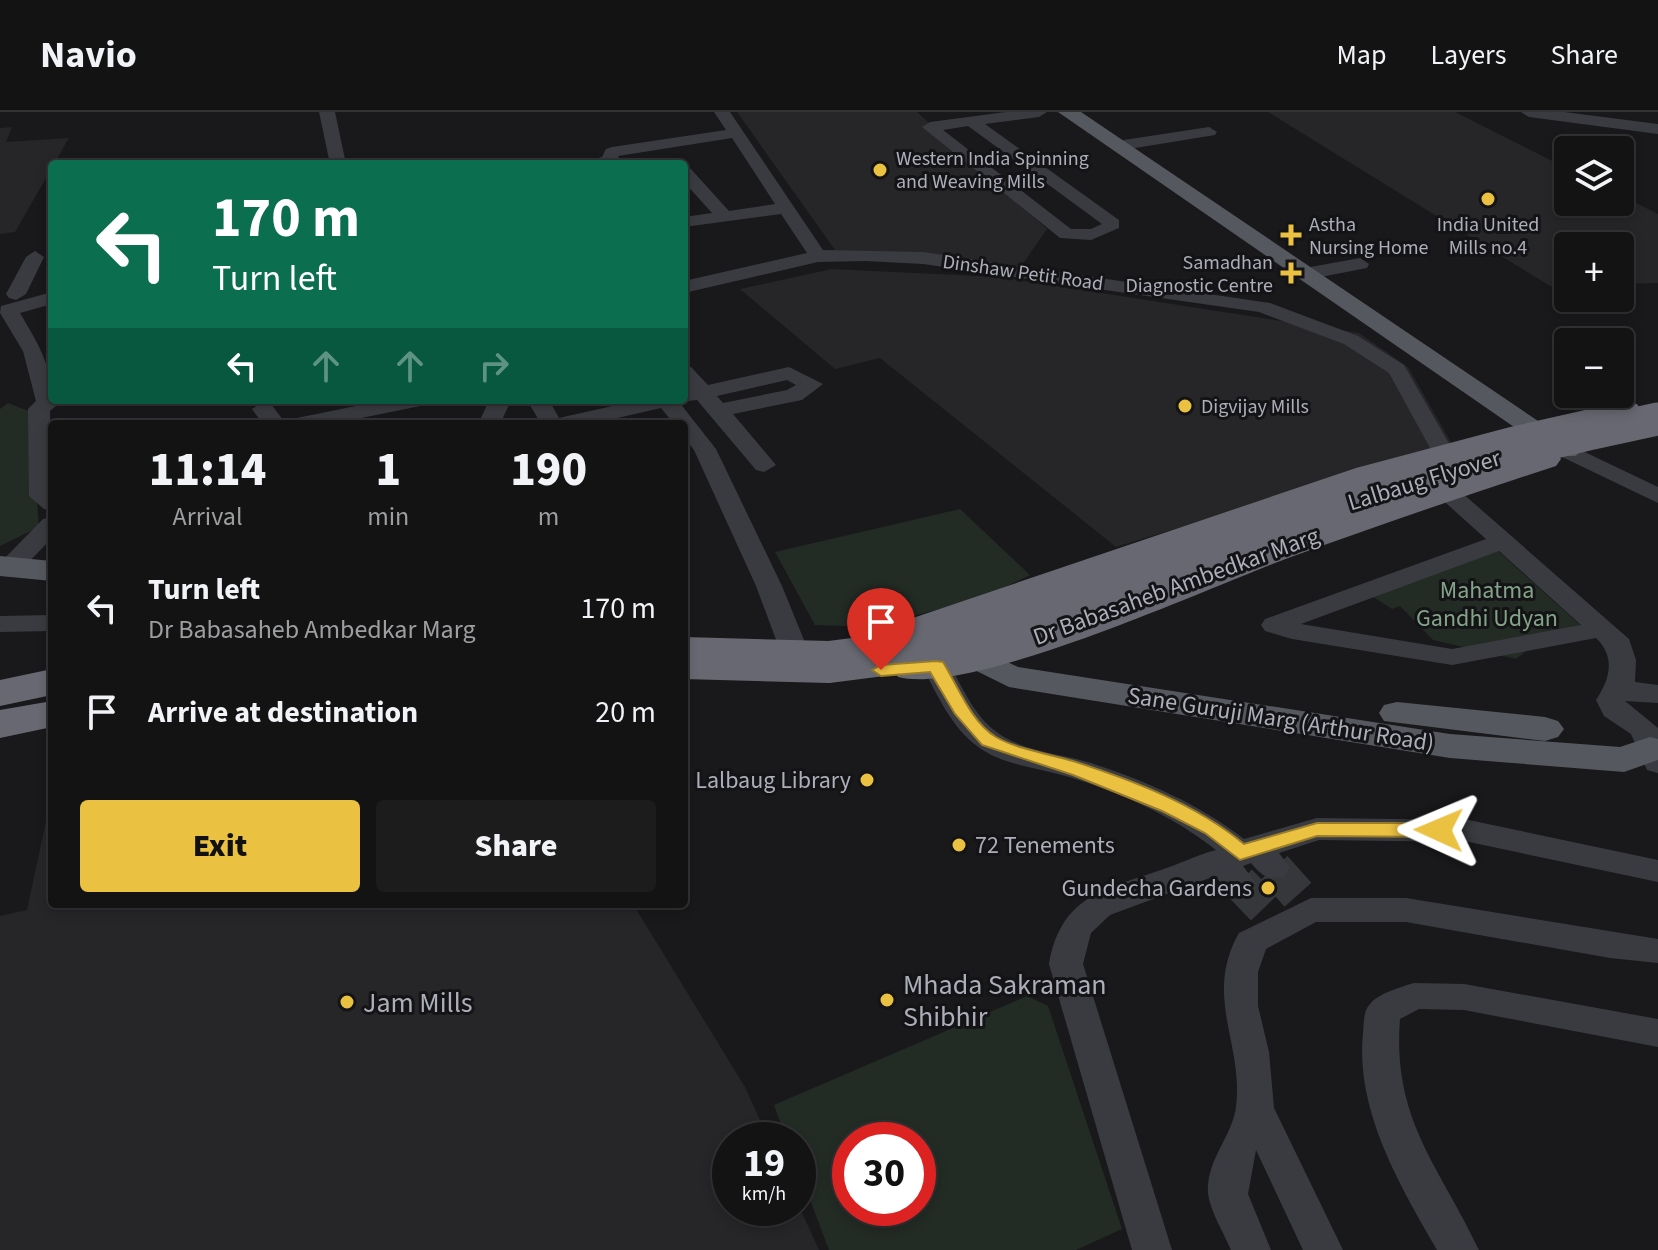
<!DOCTYPE html>
<meta charset="utf-8">
<style>
body{margin:0;font-family:"Source Sans 3",sans-serif;background:#1c1c1d;color:#f1f3f6;height:100vh;display:flex;flex-direction:column;font-size:30px;white-space:nowrap}
*{box-sizing:border-box;margin:0}
p{font-size:26px;color:#9d9ea0}
.icon{flex:none;width:44px;height:44px;fill:none;stroke:currentColor;stroke-width:2;stroke-linecap:round;stroke-linejoin:round}
.map{position:relative;flex:1;overflow:hidden}
.drawer{position:absolute;left:48px;top:308px;width:640px;height:488px;display:flex;flex-direction:column;background:#131314;border-radius:8px;box-shadow:0 4px 12px #0003,0 0 0 2px #323234}
.drawer>*{flex:none}
.guide{position:absolute;left:48px;top:48px;width:640px;height:244px;border-radius:8px;box-shadow:0 4px 12px #0003,0 0 0 2px #323234;background:#0b6e4f;color:#fff;overflow:hidden}
.buttons{position:absolute;left:1554px;top:24px;display:grid;gap:16px}
.buttons a{display:grid;place-items:center;width:80px;height:80px;border-radius:8px;background:#131314;box-shadow:0 4px 12px #0003,0 0 0 2px #323234;font-size:40px}
.speed{position:absolute;left:712px;top:1010px;display:flex;gap:16px;font-size:40px;font-weight:700;text-align:center}
.speed>*{display:grid;place-content:center;width:104px;height:104px;border-radius:50%;background:#131314;box-shadow:0 4px 12px #0003,0 0 0 2px #323234;line-height:1}
.speed small{font-size:20px;font-weight:400}
.speed .limit{border:12px solid #d22;background:#fff;color:#111}
.pin{position:absolute;display:grid;place-items:center;width:68px;height:68px;color:#fff;margin:-82px -34px;border-radius:50% 50% 50% 0;rotate:-45deg;box-shadow:0 0 8px #0007}
.pin .icon{rotate:45deg}
.me{position:absolute;width:88px;margin:-44px;rotate:271deg;stroke-linejoin:round;filter:drop-shadow(0 0 6px #0008)}
.turn{display:flex;align-items:center;gap:28px;height:168px;padding:0 32px;font-size:36px}
.turn .icon{width:104px;height:104px;stroke-width:2.5}
.turn b{display:block;font-size:56px;line-height:68px}
.lanes{display:flex;align-items:center;height:76px;padding:0 32px;background:#0003;justify-content:center;gap:40px;direction:ltr}
.lanes .off{opacity:.35}
.eta{display:flex;justify-content:space-evenly;align-items:center;height:136px;text-align:center}
.eta b{font-size:48px;font-weight:800;line-height:56px}
.cta{display:flex;gap:16px;margin-top:auto;padding:16px 32px}
.cta a{flex:1;height:92px;border-radius:8px;background:#ebc142;color:#111;font-size:32px;font-weight:800;line-height:92px;text-align:center}
.cta a+a{background:#1c1c1d;color:#f1f3f6}
ul{padding:0;list-style:none}
li{display:flex;align-items:center;gap:24px;height:104px;padding:0 32px}
li div{flex:1}
li b{display:block;font-size:30px}
li em{font-style:normal}
header{display:flex;align-items:center;gap:48px;box-sizing:border-box;height:112px;padding:0 40px;background:#131314;border-bottom:2px solid #323234}
header strong{font-size:38px}
nav{display:flex;gap:44px;margin-inline-start:auto;font-size:28px}
.map>svg:first-child{display:block}
</style>
<header>
<strong>Navio</strong>
<nav><a>Map</a><a>Layers</a><a>Share</a></nav>
</header>
<div class="map">
<svg width="1658" height="1138" viewBox="0 0 1658 1138">
<rect width="100%" height="100%" fill="#19191b"/>
<g fill="#262528">
<polygon points="737,0 917,0 1047,117 1018,159 840,145"/>
<polygon points="1268,0 1455,0 1568,57 1568,90 1620,90 1620,83 1658,102 1658,171 1620,172 1620,134 1568,134 1568,173 1550,174"/>
<polygon points="12,15 6,30 69,26 15,120 0,122 0,16"/>
<polygon points="832,157 999,165 1359,221 1408,255 1452,332 1116,435 880,246 835,257 740,177"/>
<polygon points="52,681 52,792 633,792 745,975 769,1028 730,1028 730,1096 798,1096 798,1092 819,1138 0,1138 0,804 27,798"/>
</g>
<g fill="#232b25" fill-rule="evenodd">
<polygon points="8,291 31,300 39,415 0,434 0,297"/>
<polygon points="960,397 1030,463 985,485 872,515 815,513 775,440"/>
<polygon points="1498,439 1589,521 1538,530 1516,547 1433,528 1400,494 1392,497 1370,483"/>
<path d="M1027,884L1048,894L1122,1117L1076,1138H829L798,1056V1028H787L774,993ZM918,1028V1096H850V1028Z"/>
</g>
<g fill="none" stroke-linecap="round" stroke-linejoin="round">
<g stroke="#36373b" stroke-width="36" stroke-dasharray="36 18" stroke-linecap="butt">
<polyline points="1274,756 1299,784"/>
<polyline points="1239,770 1264,796"/>
</g>
<g fill="#3a3b40" fill-rule="evenodd">
<polygon points="319,0 335,0 346,52 330,52"/>
<polygon points="714,0 730,0 823,138 923,140 1270,191 1358,224 1404,253 1455,342 1452,347 1436,347 1389,261 1344,232 1259,200 923,152 866,149 818,150 684,181 684,169 807,141 781,102 684,115 684,105 712,101 684,70 684,55 690,56 729,99 775,92 732,26 618,44 623,52 576,52 602,45 606,37 612,35 726,18"/>
<path d="M1006,0H1047L1039,5L985,12L1119,108V116L1091,128L1060,126L922,15L930,10ZM968,14L1102,112L1091,117H1071L943,18Z"/>
<polygon points="1521,0 1564,0 1658,12 1658,22 1529,5"/>
<polygon points="1209,15 1217,20 1215,23 1117,39 1109,34 1117,29"/>
<polygon points="35,139 44,145 26,182 16,188 9,186 6,182 26,145"/>
<polygon points="1360,146 1369,152 1367,156 1305,168 1296,162 1305,156"/>
<path d="M52,180V192L20,201C37,230 52,253 52,288H63L50,299L52,399L44,397L29,384L28,297L36,289L23,239L0,201L1,194Z"/>
<path d="M684,253L691,255L708,273L789,255L823,272L802,288L733,302L776,353L764,360L756,358L697,288L679,290L716,337L782,474L806,533L802,539H782L778,533L756,474L694,338L684,325V312H674L661,296L591,312H541L527,288H549L559,306L639,288H684V279L688,278L684,272ZM787,268L796,273L787,278L723,291L717,284Z"/>
<polygon points="385,288 428,288 425,293 332,312 289,312 292,307"/>
<polygon points="485,288 507,288 509,293 500,312 478,312 487,293"/>
<polygon points="263,290 271,292 286,312 263,312 252,297"/>
<polygon points="1568,332 1658,375 1658,391 1560,344 1557,339 1560,334"/>
<path d="M1445,371L1453,373L1629,527L1636,548L1635,570L1658,573V591L1625,589L1658,616V661L1647,658L1631,622L1604,604L1596,588C1610,567 1616,545 1596,526L1452,553L1292,527L1265,519L1261,513L1265,507L1486,427L1437,383L1433,378ZM1499,439L1581,513L1452,537L1301,512Z"/>
<polygon points="52,405 52,426 19,460 1,460 1,450 43,407"/>
<polygon points="52,503 52,519 0,520 0,504"/>
<path d="M936,546L946,548C962,572 971,600 994,618C1021,640 1059,641 1091,651C1146,669 1199,692 1244,727L1317,706L1469,708L1658,748V770L1469,730L1319,728L1279,741L1290,756L1285,764C1268,769 1262,764 1251,751L1243,754L1255,770L1250,778C1233,783 1226,777 1215,764L1110,803L1091,821L1083,852L1172,1138H1132L1049,852C1061,785 1102,778 1158,759C1177,753 1197,743 1216,738C1173,704 1120,680 1069,665C1038,655 1003,654 977,634C951,615 937,582 922,554L926,548Z"/>
<path d="M1311,786H1406L1658,827V851L1610,846L1406,810H1316L1266,837L1258,860V894L1269,940L1274,996L1343,1138H1303L1256,1038L1248,1082L1271,1138H1231C1224,1121 1210,1099 1208,1081C1206,1048 1232,1025 1236,995C1244,932 1203,884 1239,821Z"/>
<path d="M1414,871L1464,872L1658,907V935L1464,898L1419,897L1400,907C1392,1008 1440,1055 1479,1138H1437C1400,1074 1355,998 1363,921C1364,912 1363,899 1370,892C1379,881 1401,875 1414,871Z"/>
</g>
<g fill="#56585f" fill-rule="evenodd">
<polygon points="1058,0 1081,0 1581,338 1576,344 1556,344"/>
<polygon points="0,444 52,449 52,469 0,464"/>
<polygon points="948,522 1018,555 1450,622 1620,635 1650,625 1658,627 1658,648 1624,660 1450,646 1009,575 936,539 931,532 936,525"/>
<polygon points="1397,590 1545,605 1558,609 1564,617 1558,625 1545,629 1384,609 1379,601 1384,593"/>
</g>
<g fill="#676871" fill-rule="evenodd">
<polygon points="1625,289 1637,292 1641,299 1637,306 1482,342 1330,387 932,527 918,530 904,527 898,518 904,509 1356,356 1510,315"/>
<path d="M1544,337L1556,340L1561,347L1556,354C1467,383 1379,413 1291,445C1209,475 974,584 898,565L892,556L898,547C934,538 970,536 1005,525C1187,469 1359,383 1544,337Z"/>
<polygon points="52,557 52,583 0,594 0,568"/>
<polygon points="52,589 52,615 0,626 0,598"/>
</g>
<path stroke="#676871" stroke-width="33" d="M1222,432C1363,379 1511,337 1658,307"/>
<polyline stroke="#676871" stroke-width="42" points="684,546 829,550 923,538 988,521 1228,430"/>
</g>
<path fill="#ebc142" stroke="#997d2b" stroke-width="2" d="M936,549L943,550C958,574 971,610 996,625C1017,637 1049,642 1073,649C1132,668 1196,692 1244,732L1317,711H1439L1450,718L1439,725L1317,724L1240,748L1205,721L1162,699L1073,663L982,633L955,602L930,560L881,564L872,558L881,553Z"/>
<g fill="#ebc142" stroke="#141416" stroke-width="3">
<circle cx="880" cy="58" r="8"/>
<circle cx="1488" cy="87" r="8"/>
<path d="M1287 111h8v8h8v8h-8v8h-8v-8h-8v-8h8z"/>
<path d="M1287 149h8v8h8v8h-8v8h-8v-8h-8v-8h8z"/>
<circle cx="1185" cy="294" r="8"/>
<circle cx="867" cy="668" r="8"/>
<circle cx="959" cy="733" r="8"/>
<circle cx="1268" cy="776" r="8"/>
<circle cx="887" cy="888" r="8"/>
<circle cx="347" cy="890" r="8"/>
</g>
<g text-anchor="middle" stroke-width="6" stroke-linejoin="round" paint-order="stroke">
<g font-size="20" fill="#acafba" stroke="#141416" text-anchor="start">
<text x="896" y="53">Western India Spinning<tspan x="896" dy="23">and Weaving Mills</tspan></text>
<text x="1309" y="119">Astha<tspan x="1309" dy="23">Nursing Home</tspan></text>
<text x="1488" y="119" text-anchor="middle">India United<tspan x="1488" dy="23">Mills no.4</tspan></text>
<text x="1273" y="157" text-anchor="end">Samadhan<tspan x="1273" dy="23">Diagnostic Centre</tspan></text>
<text x="1201" y="301">Digvijay Mills</text>
</g>
<g font-size="20" fill="#acafba" stroke="#141416">
<text transform="translate(1023 160) rotate(8)" y="7">Dinshaw Petit Road</text>
</g>
<g font-size="24" fill="#acafba" stroke="#141416">
<text transform="translate(1424 368) rotate(-17)" y="8">Lalbaug Flyover</text>
<text transform="translate(1176 474) rotate(-20)" y="8">Dr Babasaheb Ambedkar Marg</text>
<text transform="translate(1281 607) rotate(9)" y="8">Sane Guruji Marg (Arthur Road)</text>
</g>
<g font-size="24" fill="#84a489" stroke="#141416">
<text x="1487" y="486">Mahatma<tspan x="1487" dy="28">Gandhi Udyan</tspan></text>
</g>
<g font-size="24" fill="#acafba" stroke="#141416" text-anchor="end">
<text x="851" y="676">Lalbaug Library</text>
<text x="975" y="741" text-anchor="start">72 Tenements</text>
<text x="1252" y="784">Gundecha Gardens</text>
</g>
<g font-size="28" fill="#acafba" stroke="#141416" text-anchor="start">
<text x="903" y="882">Mhada Sakraman<tspan x="903" dy="32">Shibhir</tspan></text>
<text x="363" y="900">Jam Mills</text>
</g>
</g>
</svg>
<div class="buttons">
<a><svg class="icon" aria-label="layers" viewBox="0 0 24 24"><path d="M12 4l9 5-9 5-9-5zM3 14l9 5 9-5"/></svg></a>
<a>+</a>
<a>−</a>
</div>
<div class="speed"><div>19<small>km/h</small></div><div class="limit">30</div></div>
<div class="pin" style="left:881px;top:558px;background:#d93025"><svg class="icon" aria-label="arrive" viewBox="0 0 24 24"><path d="M6 21V4h12l-3 4 3 4H6"/></svg></div>
<svg class="me" style="left:1439px;top:718px" viewBox="-20 -20 40 40"><path d="M0-17L14 15 0 8-14 15z" fill="#ebc142" stroke="#fff" stroke-width="4"/></svg>
<div class="guide">
<div class="turn"><svg class="icon" aria-label="left" viewBox="0 0 24 24"><path d="M17 20v-9H6M10 6l-5 5 5 5"/></svg><div><b>170 m</b>Turn left</div></div>
<div class="lanes"><svg class="icon" aria-label="left" viewBox="0 0 24 24"><path d="M17 20v-9H6M10 6l-5 5 5 5"/></svg><svg class="icon off" aria-label="ahead" viewBox="0 0 24 24"><path d="M12 20V5M6 11l6-6 6 6"/></svg><svg class="icon off" aria-label="ahead" viewBox="0 0 24 24"><path d="M12 20V5M6 11l6-6 6 6"/></svg><svg class="icon off" aria-label="right" viewBox="0 0 24 24"><path d="M7 20v-9h11M14 6l5 5-5 5"/></svg></div>
</div>
<section class="drawer">
<div class="eta">
<div><b>11:14</b><p>Arrival</p></div>
<div><b>1</b><p>min</p></div>
<div><b>190</b><p>m</p></div>
</div>
<ul>
<li><svg class="icon" aria-label="left" viewBox="0 0 24 24"><path d="M17 20v-9H6M10 6l-5 5 5 5"/></svg><div><b>Turn left</b><p>Dr Babasaheb Ambedkar Marg</p></div><em>170 m</em></li>
<li><svg class="icon" aria-label="arrive" viewBox="0 0 24 24"><path d="M6 21V4h12l-3 4 3 4H6"/></svg><div><b>Arrive at destination</b></div><em>20 m</em></li>
</ul>
<div class="cta"><a>Exit</a><a>Share</a></div>
</section>
</div>
